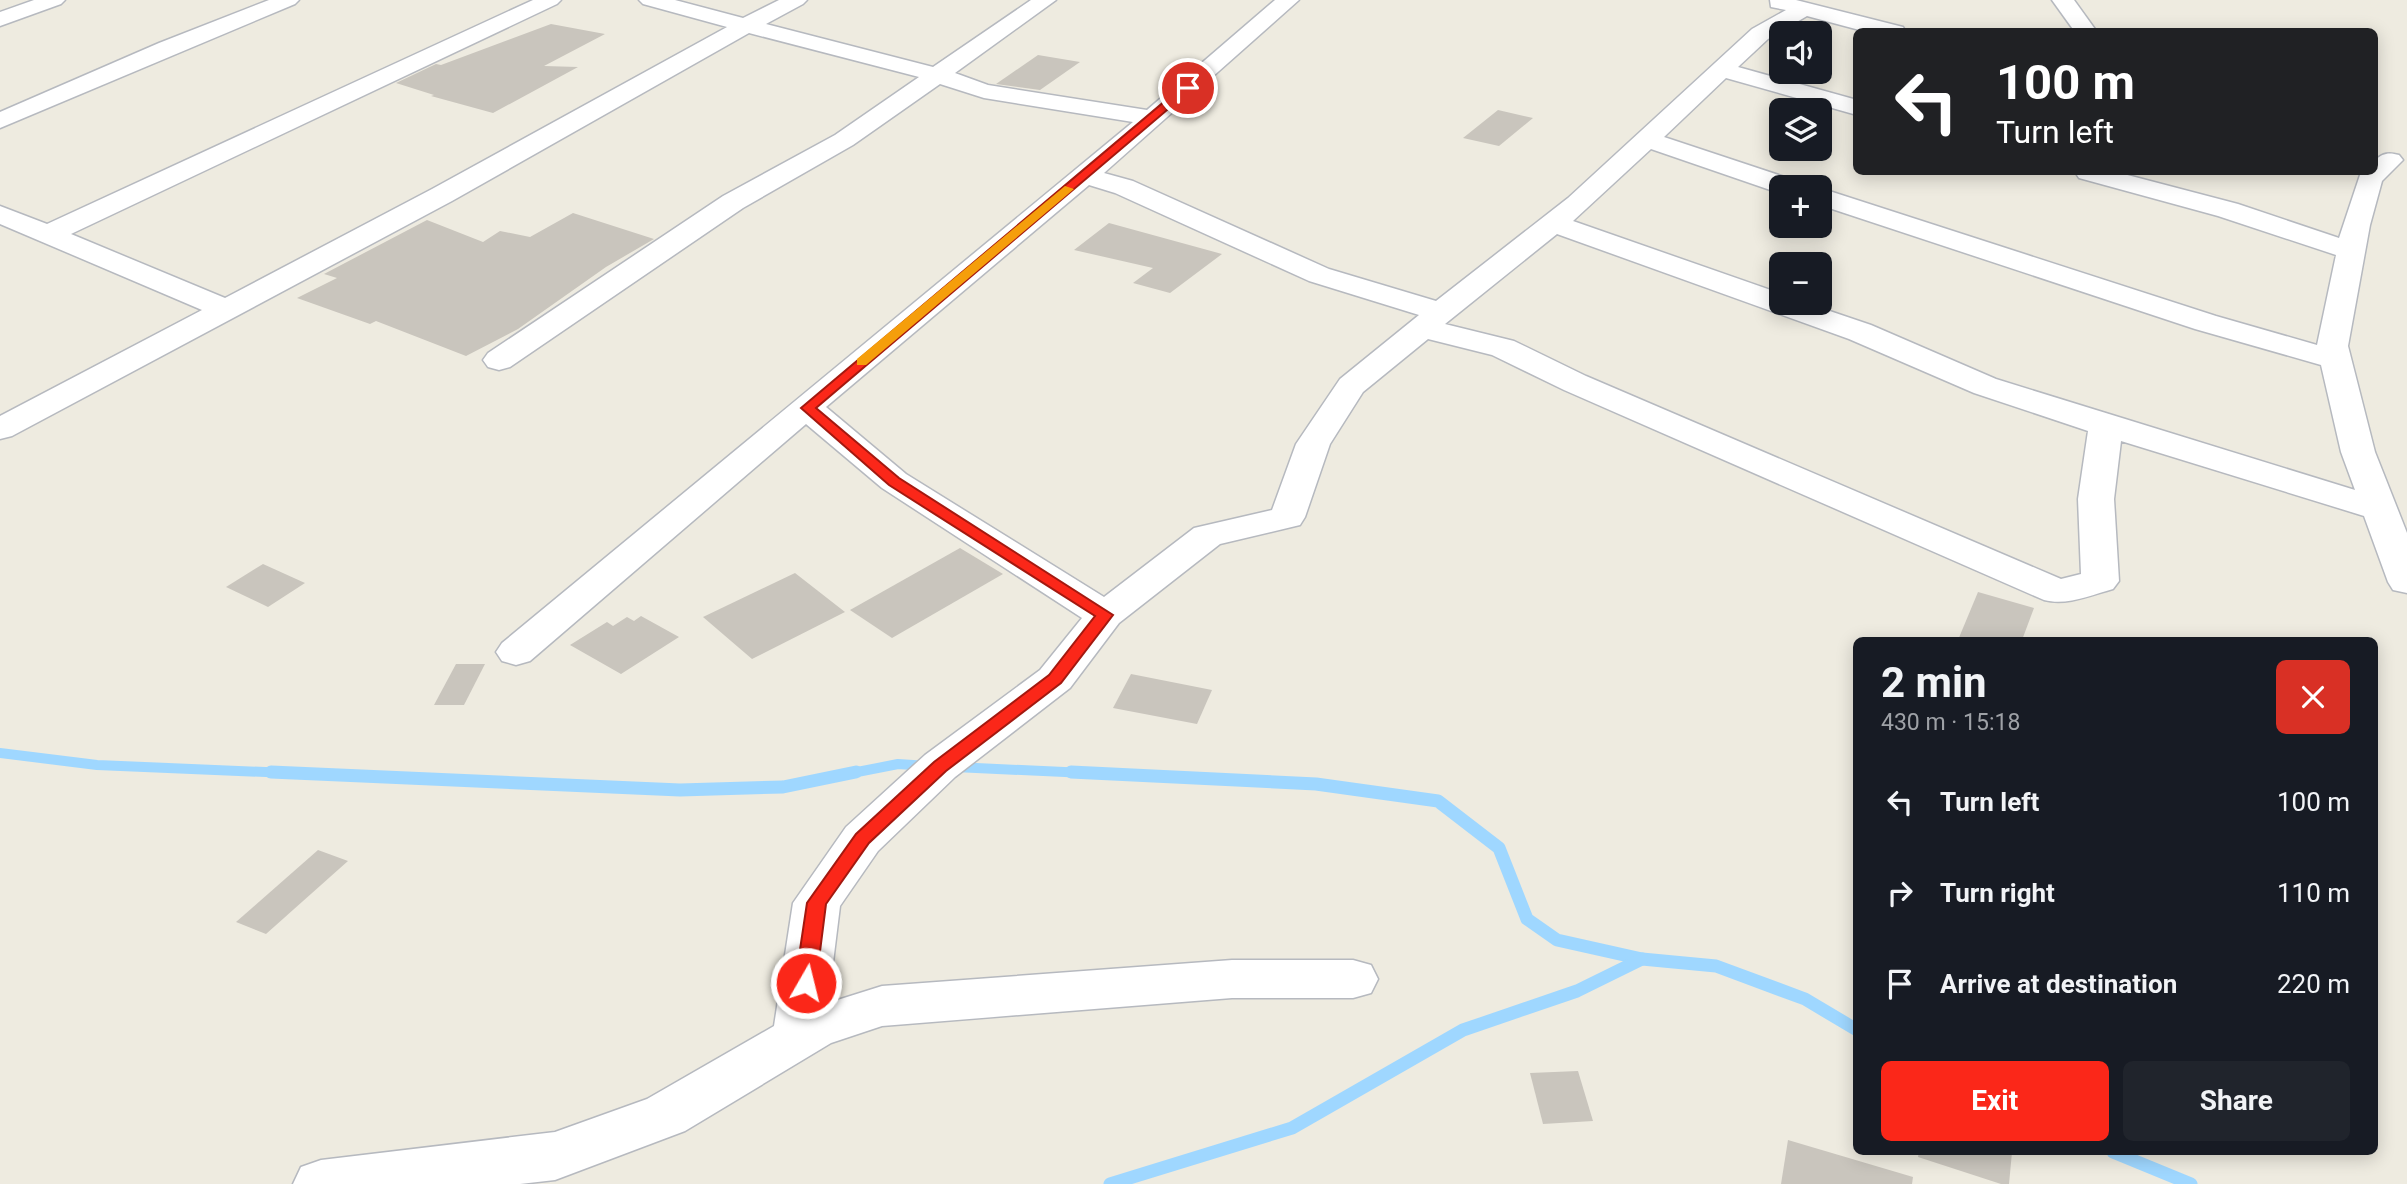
<!DOCTYPE html>
<meta charset="utf-8">
<style>
body{margin:0;font-family:Roboto,sans-serif;background:#20242c;color:#f1f3f6;height:100vh;display:flex;flex-direction:column;font-size:26px;white-space:nowrap}
*{box-sizing:border-box;margin:0}
p{font-size:23px;color:#9ea1a6}
.icon{flex:none;width:38px;height:38px;fill:none;stroke:currentColor;stroke-width:2;stroke-linecap:round;stroke-linejoin:round}
.map{position:relative;flex:1;overflow:hidden}
.panel{position:absolute;left:1853px;top:637px;width:525px;height:518px;display:flex;flex-direction:column;background:#171b24;border-radius:10px;box-shadow:0 4px 18px #0003}
.panel>*{flex:none}
.banner{position:absolute;left:1853px;top:28px;width:525px;height:147px;border-radius:10px;box-shadow:0 4px 18px #0003;background:#202124;color:#fff;overflow:hidden}
.controls{position:absolute;left:1769px;top:21px;display:grid;gap:14px}
.controls a{display:grid;place-items:center;width:63px;height:63px;border-radius:10px;background:#171b24;box-shadow:0 4px 18px #0003;font-size:35px}
.pin{position:absolute;display:grid;place-items:center;width:60px;height:60px;color:#fff;margin:-30px;border:4px solid #fff;border-radius:50%;box-shadow:0 2px 7px #0007}
.me{position:absolute;width:77px;margin:-38px;rotate:8deg;stroke-linejoin:round;filter:drop-shadow(0 0 5px #0008)}
.turn{display:flex;align-items:center;gap:24px;height:147px;padding:0 28px;font-size:32px}
.turn .icon{width:91px;height:91px;stroke-width:2.5}
.turn b{display:block;font-size:49px;line-height:60px}
.round{display:grid;place-items:center;flex:none;width:74px;height:74px;border-radius:10px;background:#20242c}
.head{display:flex;align-items:center;justify-content:space-between;height:119px;padding:0 28px}
h1{font-size:42px;font-weight:700;line-height:52px}
.primary-button{display:flex;gap:14px;margin-top:auto;padding:14px 28px}
.primary-button a{flex:1;height:80px;border-radius:10px;background:#fb2719;color:#fff;font-size:28px;font-weight:700;line-height:80px;text-align:center}
.primary-button a+a{background:#20242c;color:#f1f3f6}
ul{padding:0;list-style:none}
li{display:flex;align-items:center;gap:21px;height:91px;padding:0 28px}
li div{flex:1}
li b{display:block;font-size:26px}
li em{font-style:normal}
.map>svg:first-child{display:block}
</style>
<div class="map">
<svg width="2407" height="1184" viewBox="0 0 2407 1184">
<rect width="100%" height="100%" fill="#eeebe0"/>
<g fill="none" stroke-linecap="round" stroke-linejoin="round">
<g stroke="#9fd7ff" stroke-width="10">
<polyline points="0,753 97,765 311,774"/>
<polyline points="955,767 1108,774"/>
<polyline points="847,774 898,764 928,766"/>
</g>
<g stroke="#9fd7ff" stroke-width="13">
<polyline points="271,772 680,790 783,787 856,772"/>
<polyline points="1071,772 1316,784 1438,801 1499,848 1527,919 1557,940 1642,959 1716,966 1805,999 1857,1030"/>
<polyline points="2113,1152 2191,1184"/>
<polyline points="1110,1184 1292,1128 1463,1030 1577,991 1642,959"/>
</g>
</g>
<g fill="#c9c5bd">
<polygon points="551,24 605,34 544,66 578,67 493,113 431,96 434,95 396,83 436,64 441,65"/>
<polygon points="1038,55 1080,62 1040,90 996,84"/>
<polygon points="1498,110 1533,118 1499,146 1463,138"/>
<polygon points="573,213 654,239 606,267 518,329 466,356 376,321 370,324 297,298 337,278 324,274 427,220 483,242 500,231 530,237"/>
<polygon points="1109,223 1222,254 1170,293 1133,283 1153,268 1074,250"/>
<polygon points="960,548 1003,574 892,638 850,610"/>
<polygon points="263,564 305,583 268,607 226,587"/>
<polygon points="795,573 845,612 752,659 703,617"/>
<polygon points="1978,592 2034,608 2022,640 1958,640"/>
<polygon points="641,616 679,637 621,674 570,645 607,622 613,626 627,617 634,621"/>
<polygon points="456,664 485,664 464,705 434,705"/>
<polygon points="1131,674 1212,690 1197,724 1113,708"/>
<polygon points="318,850 348,861 266,934 236,922"/>
<polygon points="1578,1071 1593,1121 1543,1124 1530,1073"/>
<polygon points="1788,1140 1913,1177 1912,1184 1781,1184"/>
<polygon points="1919,1152 2012,1152 2009,1184 2001,1184 1918,1157"/>
</g>
<g fill="none" stroke-linecap="round" stroke-linejoin="round">
<g stroke="#b6b9bf" stroke-width="3">
<g id="minor">
<polygon points="34,0 65,0 61,4 0,26 0,12"/>
<polygon points="269,0 299,0 295,4 0,128 0,112 159,43"/>
<path d="M533,0H561L557,4L71,234L225,298L432,189L727,27L643,4L639,0H675L743,18L779,0H807L803,4L766,24L933,67L1031,0H1056L955,73L988,85L1147,110L1275,0H1299L1104,173L1133,181L1329,269L1436,301L1568,198L1752,29L1786,10L1771,7L1770,0H1796L1903,27L1906,32H1867L1807,16L1768,39L1738,67L1857,100V115L1726,78L1664,137L1797,181L1801,187H1782V193H1779L1651,149L1573,221L1782,294V303H1806L1871,325L1996,379L2355,490L2341,452L2321,365L2195,329L1820,205V188L2216,316L2317,345L2336,255L2218,216L2079,178L2075,172H2116L2238,204L2339,238L2361,172H2375V160C2383,153 2389,152 2399,155L2403,160L2382,181L2370,225L2348,346L2375,452L2407,533V593L2393,590L2388,582L2364,516L2121,441L2114,499L2119,581L2113,589C2091,595 2067,606 2044,600L1564,390L1492,355L1428,339L1363,392L1330,444L1305,517L1300,525L1220,544L1119,623L1070,688L955,777L878,851L840,906L828,1003L882,986L1232,960H1353L1371,965L1378,979L1371,993L1353,998H1232L882,1026L831,1043L685,1131L555,1180L520,1184H293L301,1167L321,1160L555,1132L647,1099L774,1026L793,903L846,827L925,755L1040,670L1082,618L882,488L806,424L530,661L516,665L502,661L496,652L502,643L1133,122L984,98L940,84L853,145L743,208L510,367L499,370L488,367L483,360L488,353L723,196L835,135L919,77L749,33L452,201L12,436L0,439V416L202,310L0,224V206L47,224ZM1089,185L1115,193L1309,281L1419,315L1340,379L1296,444L1272,510L1194,528L1104,597L906,474L826,407ZM1557,234L1849,339L1974,393L2088,431L2078,499L2081,574L2061,579L1586,376L1514,341L1445,324Z"/>
<polygon points="2052,0 2074,0 2097,32 2075,32"/>
</g>
</g>
<use href="#minor" fill="#fff" fill-rule="evenodd"/>
</g>
<polygon fill="#fb2719" stroke="#a31910" stroke-width="2" points="1184,85 1193,88 816,408 899,478 1113,615 1061,683 946,771 869,843 826,904 816,983 813,989 806,991 798,989 795,983 807,903 856,834 934,762 1049,675 1095,616 889,485 801,408"/>
<polygon fill="#f59e0b" points="1065,186 1074,189 866,365 857,365 857,359"/>
</svg>
<div class="controls">
<a><svg class="icon" aria-label="sound" viewBox="0 0 24 24"><path d="M4 9h4l5-4v14l-5-4H4zM17 9q2 3 0 6"/></svg></a>
<a><svg class="icon" aria-label="layers" viewBox="0 0 24 24"><path d="M12 4l9 5-9 5-9-5zM3 14l9 5 9-5"/></svg></a>
<a>+</a>
<a>−</a>
</div>
<div class="pin" style="left:1188px;top:88px;background:#d93025"><svg class="icon" aria-label="arrive" viewBox="0 0 24 24"><path d="M6 21V4h12l-3 4 3 4H6"/></svg></div>
<svg class="me" style="left:806px;top:983px" viewBox="-20 -20 40 40"><circle r="17" fill="#fb2719" stroke="#fff" stroke-width="3"/><path d="M0-11L8 9 0 5-8 9z" fill="#fff"/></svg>
<div class="banner">
<div class="turn"><svg class="icon" aria-label="left" viewBox="0 0 24 24"><path d="M17 20v-9H6M10 6l-5 5 5 5"/></svg><div><b>100 m</b>Turn left</div></div>
</div>
<section class="panel">
<div class="head"><div><h1>2 min</h1><p>430 m · 15:18</p></div><a class="round" style="background:#d93025;color:#fff"><svg class="icon" aria-label="close" viewBox="0 0 24 24"><path d="M6 6l12 12M18 6L6 18"/></svg></a></div>
<ul>
<li><svg class="icon" aria-label="left" viewBox="0 0 24 24"><path d="M17 20v-9H6M10 6l-5 5 5 5"/></svg><div><b>Turn left</b></div><em>100 m</em></li>
<li><svg class="icon" aria-label="right" viewBox="0 0 24 24"><path d="M7 20v-9h11M14 6l5 5-5 5"/></svg><div><b>Turn right</b></div><em>110 m</em></li>
<li><svg class="icon" aria-label="arrive" viewBox="0 0 24 24"><path d="M6 21V4h12l-3 4 3 4H6"/></svg><div><b>Arrive at destination</b></div><em>220 m</em></li>
</ul>
<div class="primary-button"><a>Exit</a><a>Share</a></div>
</section>
</div>
